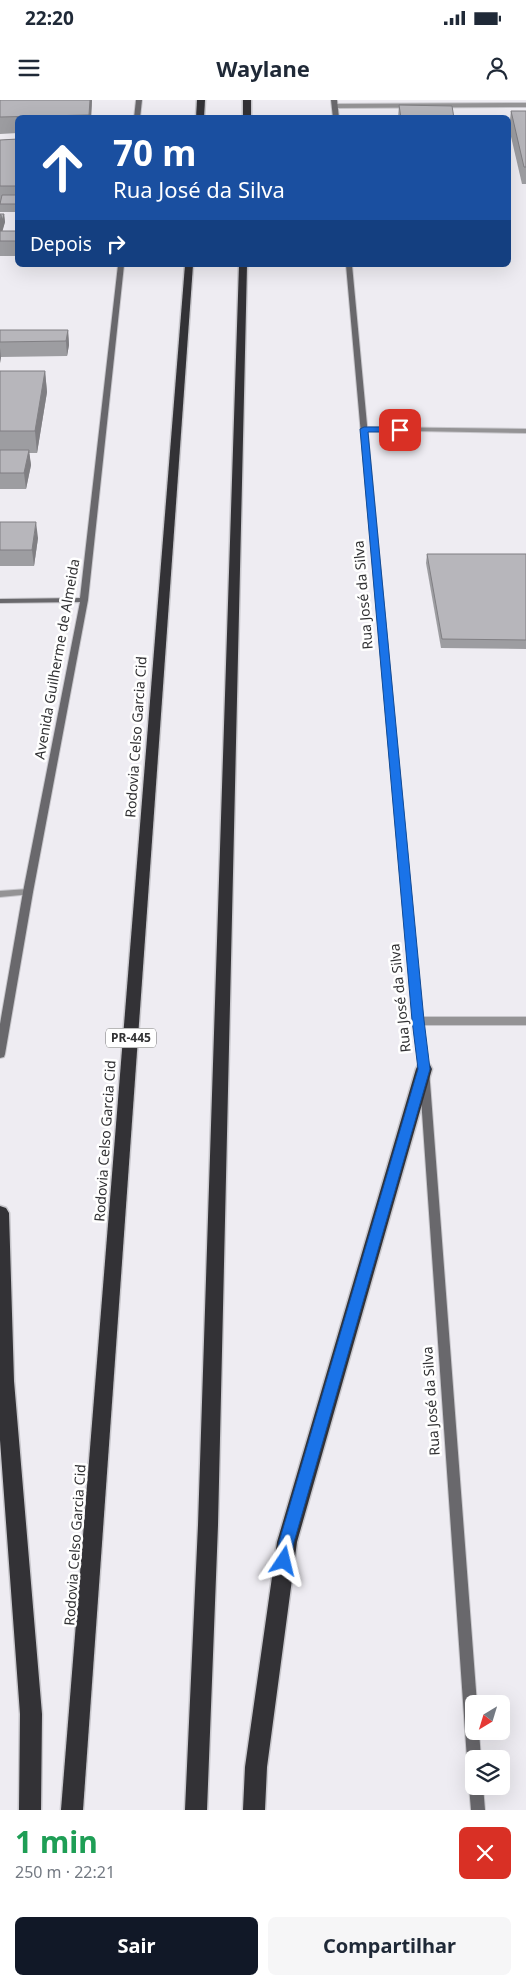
<!DOCTYPE html>
<html lang="pt">
<meta charset="utf-8">
<style>
body{margin:0;font-family:"Noto Sans",sans-serif;background:#f6f6f7;color:#1f2937;height:100vh;display:flex;flex-direction:column;font-size:19px;white-space:nowrap}
*{box-sizing:border-box;margin:0}
p{font-size:16px;color:#747a83}
.icon{flex:none;width:28px;height:28px;fill:none;stroke:currentColor;stroke-width:2;stroke-linecap:round;stroke-linejoin:round}
.map{position:relative;height:1710px;overflow:hidden}
.side{display:flex;flex-direction:column;background:#fff;flex:1}
.side>*{flex:none}
.guide{position:absolute;left:15px;top:15px;width:496px;height:152px;border-radius:8px;box-shadow:0 5px 20px #0002;background:#1a4fa0;color:#fff;overflow:hidden}
.needle{width:32px;rotate:218deg}
.controls{position:absolute;left:465px;top:1595px;display:grid;gap:10px}
.controls a{display:grid;place-items:center;width:45px;height:45px;border-radius:8px;background:#fff;box-shadow:0 5px 20px #0002;font-size:25px}
.pin{position:absolute;display:grid;place-items:center;width:42px;height:42px;color:#fff;margin:-21px;border-radius:10px;box-shadow:0 2px 8px #0006}
.me{position:absolute;width:55px;margin:-28px;rotate:10deg;stroke-linejoin:round;filter:drop-shadow(0 0 4px #0008)}
.turn{display:flex;align-items:center;gap:18px;height:105px;padding:0 15px;font-size:22px}
.turn .icon{width:65px;height:65px;stroke-width:2.5}
.turn b{display:block;font-size:35px;line-height:42px}
.then{display:flex;align-items:center;height:48px;padding:0 15px;background:#0003;gap:10px;font-size:19px}
.round{display:grid;place-items:center;flex:none;width:52px;height:52px;border-radius:8px;background:#f6f6f7}
.headline{display:flex;align-items:center;justify-content:space-between;height:85px;padding:0 15px}
h1{font-size:30px;font-weight:700;line-height:38px;color:#1e9e55}
.action{display:flex;gap:10px;margin-top:auto;padding:10px 15px}
.action a{flex:1;height:58px;border-radius:8px;background:#111827;color:#fff;font-size:20px;font-weight:700;line-height:58px;text-align:center}
.action a+a{background:#f6f6f7;color:#1f2937}
.status{display:flex;justify-content:space-between;align-items:center;height:35px;padding:0 25px;background:#fff;direction:ltr}
.status svg{height:14px;fill:currentColor}
header{display:flex;justify-content:space-between;align-items:center;height:65px;padding:0 15px;background:#fff;font-size:22px;font-weight:700}
.map>svg:first-child{display:block}
</style>
<div class="status"><b>22:20</b><svg viewBox="0 0 49 12"><path d="M0 12V9h3v3zM5 12V6h3v6zM10 12V3h3v9zM15 12V0h3v12zM26 1h20v11H26zM47 4h2v5h-2z"/></svg></div>
<header><svg class="icon" aria-label="menu" viewBox="0 0 24 24"><path d="M4 6h16M4 12h16M4 18h16"/></svg>Waylane<svg class="icon" aria-label="person" viewBox="0 0 24 24"><circle cx="12" cy="8" r="4"/><path d="M4 21q1-7 8-7t8 7"/></svg></header>
<div class="map">
<svg width="526" height="1710" viewBox="0 0 526 1710">
<rect width="100%" height="100%" fill="#eeecf2"/>
<g fill="none" stroke-linecap="round" stroke-linejoin="round">
<g stroke="#c8c7cc" stroke-width="2">
<g id="street">
<polygon points="526,3 526,7 335,8 332,6 335,4"/>
<polygon points="364,327 526,329 526,333 362,330 362,328"/>
<polygon points="28,789 31,790 33,792 31,794 0,797 0,791"/>
<polygon points="418,917 526,917 526,925 418,925 414,924 413,921 414,918"/>
</g>
</g>
<g stroke="#c8c7cc" stroke-width="2">
<g id="secondary">
<polygon points="136,0 142,0 140,18 134,18"/>
<polygon points="331,0 337,0 339,18 333,18"/>
<polygon points="118,165 124,165 88,500 33,792 5,954 4,957 0,958 0,924 23,792 80,502 0,503 0,499 80,498"/>
<polygon points="346,165 352,165 423,921 429,969 477,1604 474,1604 474,1631 479,1631 481,1659 474,1659 474,1666 469,1664 467,1659 419,969 413,921"/>
<polygon points="474,1680 474,1686 483,1686 485,1710 471,1710 469,1686 471,1681"/>
</g>
</g>
<g stroke="#c8c7cc" stroke-width="3">
<g id="highway">
<polygon points="197,0 205,0 204,18 196,18"/>
<rect x="243" y="0" width="8" height="18"/>
<polygon points="185,165 193,165 83,1710 61,1710"/>
<polygon points="239,165 247,165 218,1425 207,1710 185,1710 198,1425"/>
<polygon points="424,963 430,965 432,969 297,1442 267,1667 265,1710 243,1710 245,1667 277,1442 416,969 418,965"/>
<polygon points="0,1106 6,1108 9,1113 14,1281 42,1614 41,1710 19,1710 20,1614 0,1340"/>
</g>
</g>
<use href="#street" fill="#949395" fill-rule="evenodd"/>
<use href="#secondary" fill="#69686c" fill-rule="evenodd"/>
<use href="#highway" fill="#333236" fill-rule="evenodd"/>
</g>
<g fill="#9d9da1">
<polygon points="0,0 92,0 91,18 18,18 18,33 0,34"/>
<polygon points="399,5 454,18 398,18"/>
<polygon points="511,11 526,11 526,84 522,84 509,28"/>
<polygon points="18,39 18,112 0,112 0,40"/>
<polygon points="0,114 4,114 5,122 2,131 18,131 18,156 0,156"/>
<polygon points="0,230 68,230 69,245 67,256 1,257 0,263"/>
<polygon points="0,271 45,271 47,292 37,353 29,353 31,365 26,389 0,389"/>
<polygon points="0,422 38,438 34,466 0,466"/>
<polygon points="427,454 526,454 526,549 441,548 426,463"/>
</g>
<g fill="#807f83">
<polygon points="90,0 92,0 91,18 89,18 89,15"/>
<polygon points="4,114 5,122 0,140 0,119 1,115"/>
<polygon points="68,230 69,245 67,256 66,241"/>
<polygon points="0,248 1,257 0,263"/>
<polygon points="45,271 47,292 37,353 35,331"/>
<polygon points="29,350 31,365 26,389 24,373"/>
<polygon points="36,422 38,438 34,466 32,450"/>
</g>
<g fill="#b7b6bb" stroke="#807f83">
<polygon points="0,0 90,0 89,15 0,17"/>
<polygon points="399,5 452,6 454,18 401,18"/>
<polygon points="511,11 526,11 526,67 524,67"/>
<rect x="464" y="16" width="32" height="2"/>
<polygon points="18,39 18,86 0,86 0,40"/>
<polygon points="2,95 18,95 18,104 0,104"/>
<polygon points="0,114 4,114 2,121 1,115 0,115"/>
<rect x="0" y="131" width="18" height="10"/>
<polygon points="0,230 68,230 66,241 0,242"/>
<polygon points="0,271 45,271 35,331 0,331"/>
<polygon points="0,350 29,350 24,373 0,373"/>
<polygon points="0,422 36,422 32,450 0,450"/>
<polygon points="427,454 526,454 526,540 442,539"/>
</g>
<polygon fill="#1a73e8" stroke="#114b97" points="364,327 400,327 404,330 400,332 368,332 424,920 430,969 294,1442 290,1466 284,1468 279,1466 277,1461 279,1442 418,969 412,920 360,329"/>
<g text-anchor="middle" stroke-width="5" stroke-linejoin="round" paint-order="stroke">
<rect fill="#fff" stroke="#707071" stroke-width="1" x="106" y="928.5" width="50" height="19" rx="4"/>
<g font-size="12" font-weight="bold" fill="#323234">
<text x="131" y="942">PR-445</text>
</g>
<g font-size="14" fill="#323234" stroke="#fff">
<text transform="translate(363 495) rotate(-95)" y="5">Rua José da Silva</text>
<text transform="translate(57 559) rotate(-80)" y="5">Avenida Guilherme de Almeida</text>
<text transform="translate(136 637) rotate(-86)" y="5">Rodovia Celso Garcia Cid</text>
<text transform="translate(400 898) rotate(-96)" y="5">Rua José da Silva</text>
<text transform="translate(105 1041) rotate(-86)" y="5">Rodovia Celso Garcia Cid</text>
<text transform="translate(431 1301) rotate(-94)" y="5">Rua José da Silva</text>
<text transform="translate(75 1445) rotate(-86)" y="5">Rodovia Celso Garcia Cid</text>
</g>
</g>
</svg>
<div class="controls">
<a><svg class="needle" viewBox="-14 -14 28 28"><path d="M0-13l5 13h-10z" fill="#e53935"/><path d="M0 13l5-13h-10z" fill="#747a83"/></svg></a>
<a><svg class="icon" aria-label="layers" viewBox="0 0 24 24"><path d="M12 4l9 5-9 5-9-5zM3 14l9 5 9-5"/></svg></a>
</div>
<div class="pin" style="left:400px;top:330px;background:#d93025"><svg class="icon" aria-label="arrive" viewBox="0 0 24 24"><path d="M6 21V4h12l-3 4 3 4H6"/></svg></div>
<svg class="me" style="left:284px;top:1461px" viewBox="-20 -20 40 40"><path d="M0-17L14 15 0 8-14 15z" fill="#1a73e8" stroke="#fff" stroke-width="4"/></svg>
<div class="guide">
<div class="turn"><svg class="icon" aria-label="ahead" viewBox="0 0 24 24"><path d="M12 20V5M6 11l6-6 6 6"/></svg><div><b>70 m</b>Rua José da Silva</div></div>
<div class="then">Depois<svg class="icon" aria-label="right" viewBox="0 0 24 24"><path d="M7 20v-9h11M14 6l5 5-5 5"/></svg></div>
</div>
</div>
<section class="side">
<div class="headline"><div><h1>1 min</h1><p>250 m · 22:21</p></div><a class="round" style="background:#d93025;color:#fff"><svg class="icon" aria-label="close" viewBox="0 0 24 24"><path d="M6 6l12 12M18 6L6 18"/></svg></a></div>
<div class="action"><a>Sair</a><a>Compartilhar</a></div>
</section>
